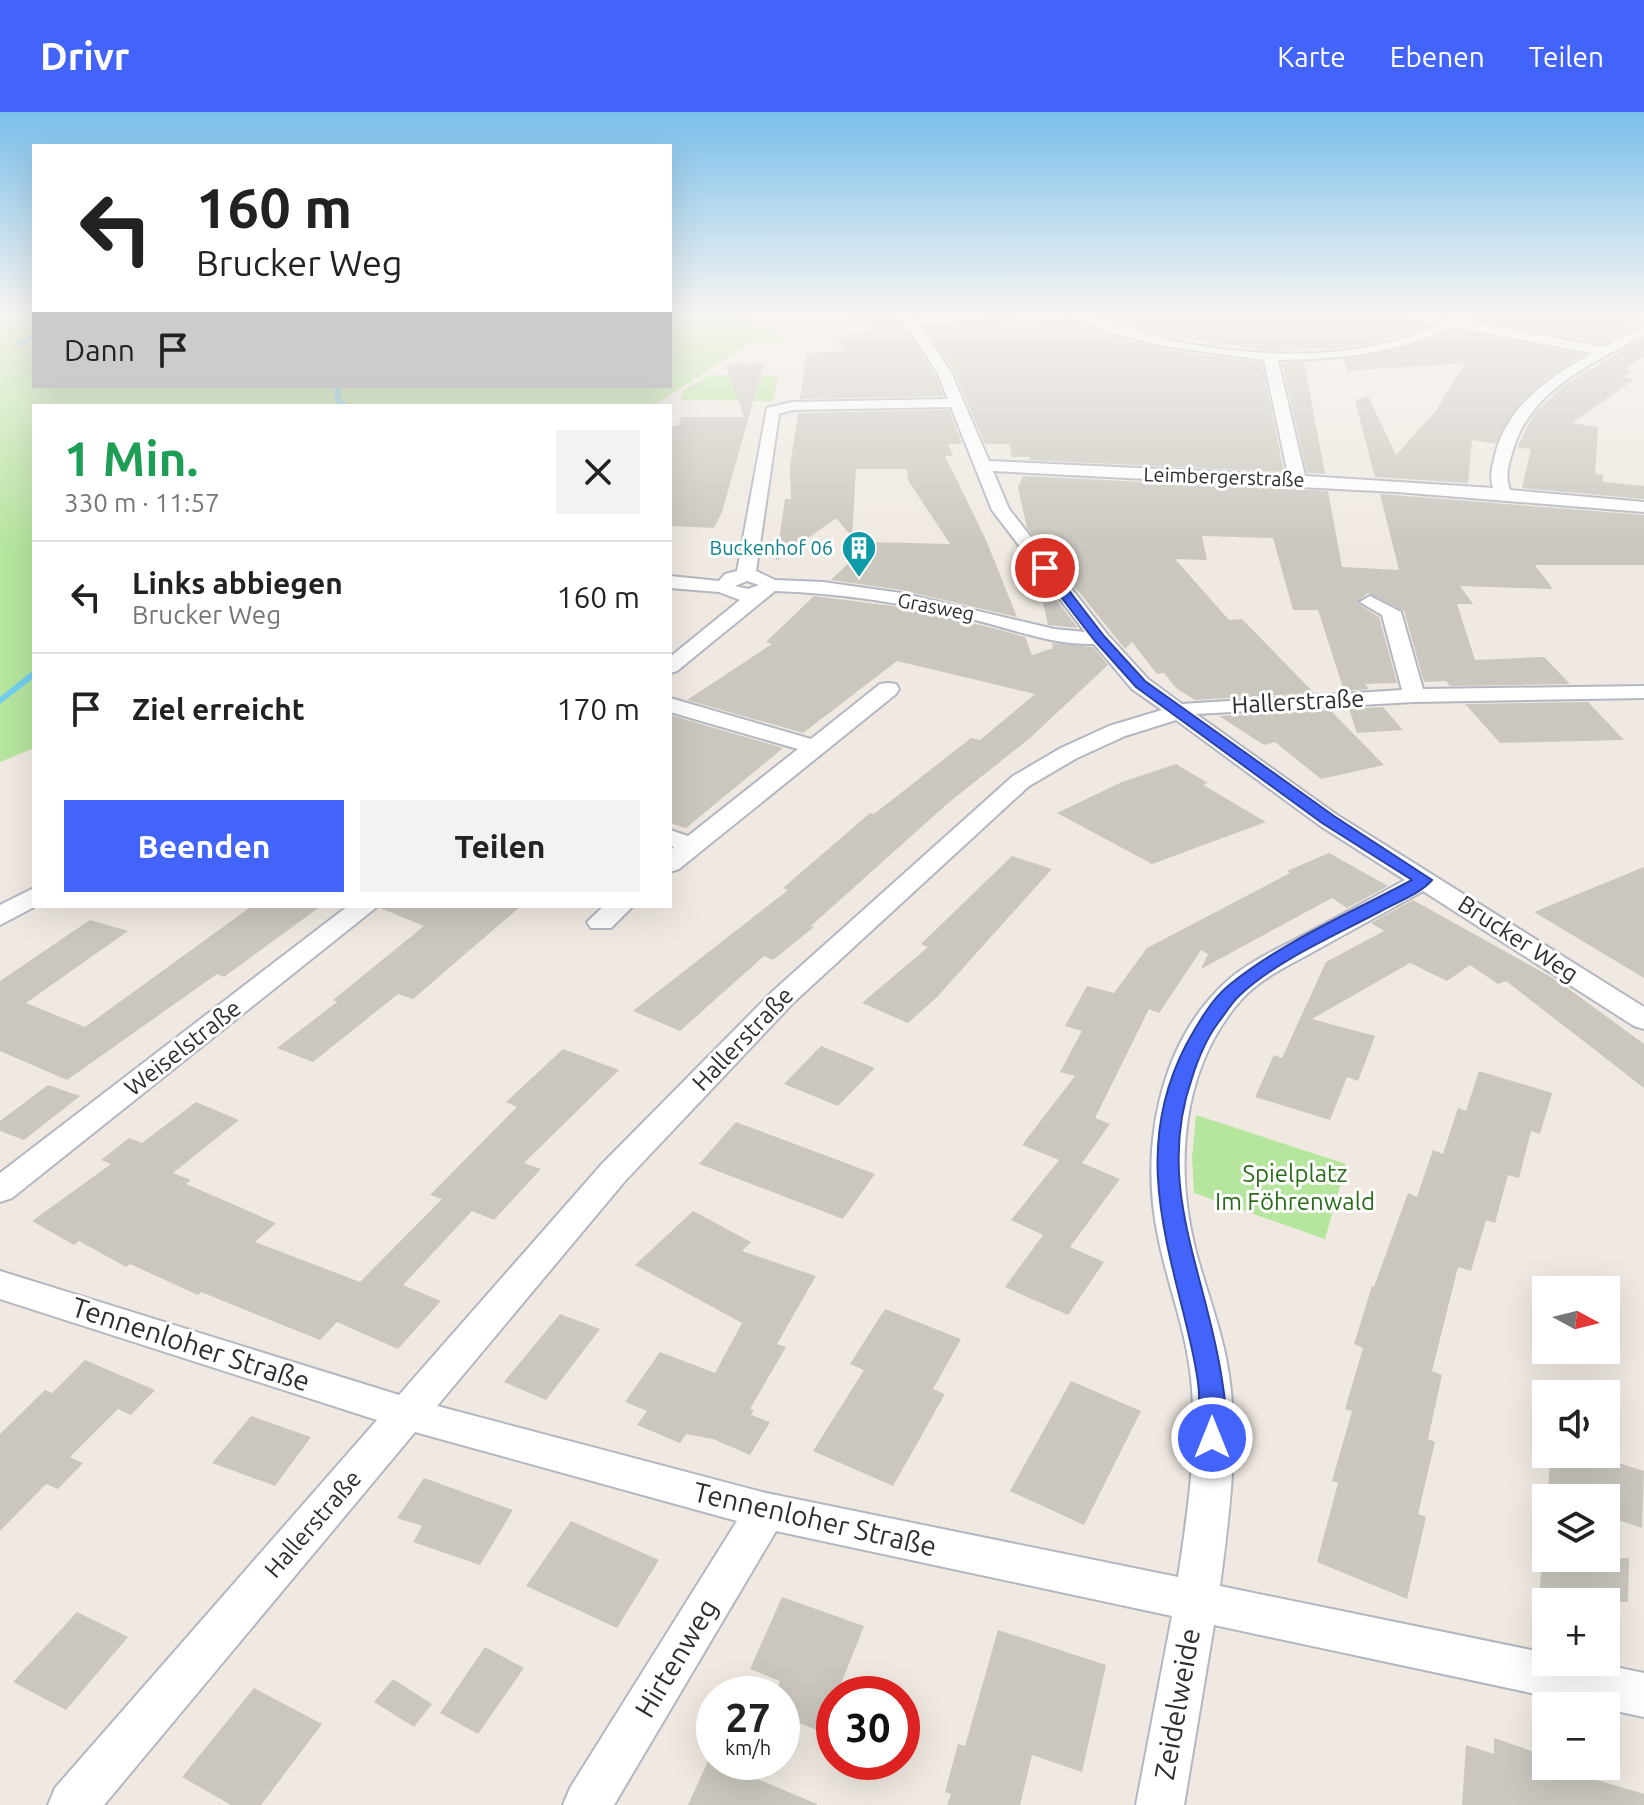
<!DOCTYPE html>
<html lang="de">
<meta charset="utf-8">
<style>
body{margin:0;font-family:Ubuntu,sans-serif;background:#f2f2f2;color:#222;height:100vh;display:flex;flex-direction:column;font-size:30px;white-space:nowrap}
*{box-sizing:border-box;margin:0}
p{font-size:26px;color:#767676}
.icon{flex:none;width:44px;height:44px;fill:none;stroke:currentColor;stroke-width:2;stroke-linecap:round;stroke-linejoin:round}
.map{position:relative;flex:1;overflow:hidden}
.sheet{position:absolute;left:32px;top:292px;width:640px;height:504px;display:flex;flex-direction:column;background:#fff;border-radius:0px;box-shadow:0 8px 32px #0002}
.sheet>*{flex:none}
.hud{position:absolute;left:32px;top:32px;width:640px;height:244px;border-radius:0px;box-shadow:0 8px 32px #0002;background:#fff;color:#222;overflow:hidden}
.needle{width:52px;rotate:97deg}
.controls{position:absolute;left:1532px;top:1164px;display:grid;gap:16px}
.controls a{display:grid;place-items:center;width:88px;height:88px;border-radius:0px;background:#fff;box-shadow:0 8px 32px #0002;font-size:40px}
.speed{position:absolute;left:696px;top:1564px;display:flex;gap:16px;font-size:40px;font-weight:700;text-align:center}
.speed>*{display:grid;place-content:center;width:104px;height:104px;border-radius:50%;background:#fff;box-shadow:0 8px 32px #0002;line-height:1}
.speed small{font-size:20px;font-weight:400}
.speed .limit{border:12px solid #d22;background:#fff;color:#111}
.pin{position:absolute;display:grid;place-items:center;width:68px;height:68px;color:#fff;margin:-34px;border:4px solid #fff;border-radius:50%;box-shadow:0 2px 8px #0007}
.me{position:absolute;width:88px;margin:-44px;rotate:0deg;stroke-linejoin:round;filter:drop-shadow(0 0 6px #0008)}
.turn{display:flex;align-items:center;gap:28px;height:168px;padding:0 32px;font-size:36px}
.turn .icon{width:104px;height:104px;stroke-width:2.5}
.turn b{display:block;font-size:56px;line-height:68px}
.then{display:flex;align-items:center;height:76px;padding:0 32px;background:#0003;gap:16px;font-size:30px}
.round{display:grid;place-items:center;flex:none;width:84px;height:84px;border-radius:0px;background:#f2f2f2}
.overview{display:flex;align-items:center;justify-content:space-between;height:136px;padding:0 32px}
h1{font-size:48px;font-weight:600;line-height:60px;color:#1e9e55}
.cta{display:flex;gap:16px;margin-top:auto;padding:16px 32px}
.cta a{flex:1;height:92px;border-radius:0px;background:#4264fb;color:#fff;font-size:32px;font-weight:600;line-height:92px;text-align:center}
.cta a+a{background:#f2f2f2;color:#222}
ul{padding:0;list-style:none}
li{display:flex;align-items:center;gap:24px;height:112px;padding:0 32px;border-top:2px solid #e0e0e0}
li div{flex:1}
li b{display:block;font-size:30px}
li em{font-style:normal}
header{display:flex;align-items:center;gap:48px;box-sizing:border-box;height:112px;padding:0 40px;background:#4264fb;color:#fff}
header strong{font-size:38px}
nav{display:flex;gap:44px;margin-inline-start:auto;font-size:28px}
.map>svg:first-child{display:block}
</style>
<header>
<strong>Drivr</strong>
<nav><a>Karte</a><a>Ebenen</a><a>Teilen</a></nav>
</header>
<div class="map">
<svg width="1644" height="1693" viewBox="0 0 1644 1693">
<rect width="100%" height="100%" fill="#efe9e1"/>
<g fill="#b6e59e">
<polygon points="0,200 34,200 34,274 670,274 670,200 734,200 787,226 746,233 654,294 34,294 34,636 0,650"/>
<polygon points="711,263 778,264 773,289 680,288 684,278"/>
<polygon points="1196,1003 1346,1052 1325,1127 1194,1081 1192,1046"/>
</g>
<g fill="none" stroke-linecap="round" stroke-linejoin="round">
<g fill="#75cff0" fill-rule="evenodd">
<polygon points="34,222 34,226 19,234 14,233"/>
<polygon points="335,274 341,274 340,287 352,294 345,294 335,289"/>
<polygon points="31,560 34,560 34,566 0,592 0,585"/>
</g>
</g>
<g fill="#cbc7bf">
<polygon points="845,200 886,200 904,215 934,261 944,284 800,287 806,241 846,239 836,224 875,222"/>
<polygon points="1162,200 1384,200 1392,207 1428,213 1372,231 1341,236 1265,238 1162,223 1107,206"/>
<polygon points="1482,200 1644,200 1644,203 1618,218 1626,220 1603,232 1472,208"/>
<polygon points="1050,208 1075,209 1107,223 1163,237 1262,251 1284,360 1029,348 1030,345 1012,345 1009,332 985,332 954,259 924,215 994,209 1010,215"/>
<polygon points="1453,218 1584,242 1546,267 1520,291 1496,332 1472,328 1468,371 1375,365 1355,289 1368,284 1396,343 1435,300 1465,251 1347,259 1344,247 1412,234"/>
<polygon points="1644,226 1644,245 1624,257 1632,259 1621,265 1635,267 1572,311 1598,315 1595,362 1603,363 1603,370 1644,374 1644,387 1522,376 1531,337 1517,335 1534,302 1566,272"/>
<polygon points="1304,250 1325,362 1307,361 1282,251"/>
<polygon points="764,251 722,400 714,416 670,414 670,314 678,314 681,305 744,305 726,253"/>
<polygon points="949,298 962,332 948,332 953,344 945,344 986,428 1017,505 901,478 831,468 870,430 950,432 908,368 907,357 856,357 852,425 836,406 776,449 785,387 791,387 790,355 798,301"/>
<polygon points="1023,364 1328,379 1342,455 1399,458 1380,382 1644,403 1644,453 1535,453 1553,477 1460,474 1473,492 1457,492 1475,548 1544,545 1570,572 1450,574 1446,569 1424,570 1404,499 1368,481 1357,491 1379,505 1397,571 1365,572 1369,577 1344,579 1318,498 1293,498 1273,426 1202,424 1207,448 1175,447 1229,508 1242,507 1314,581 1195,588 1176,576 1164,561 1157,562 1132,530 1125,537 1027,416 1018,375"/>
<polygon points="1037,463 1078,516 1048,513"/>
<polygon points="814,484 900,495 989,515 1025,525 1032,543 1053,536 1052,531 1093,535 1108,553 1030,626 947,692 811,814 814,815 773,848 764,844 680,919 633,899 788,778 783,776 870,701 874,702 971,626 980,628 1035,582 897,549 803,621 687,588 772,532 766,530"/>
<polygon points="1588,590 1624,628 1500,631 1465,592"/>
<polygon points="1383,595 1403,618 1357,621 1349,597"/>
<polygon points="1330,598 1384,653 1321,667 1275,630 1264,633 1219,604"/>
<polygon points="670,603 783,636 686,716 670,711"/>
<polygon points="1176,652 1208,671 1203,673 1266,710 1152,752 1057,701 1122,670"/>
<polygon points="1329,741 1388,774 1347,796 1332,786 1201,857 1208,842 1201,838 1159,901 1149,897 1095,1006 1110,1012 1082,1051 1120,1067 1070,1135 1104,1150 1068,1203 1005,1175 1043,1123 1011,1108 1059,1048 1022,1033 1075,964 1060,960 1082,919 1065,914 1087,874 1114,881 1147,836 1290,761 1287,759"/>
<polygon points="1012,744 1052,757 937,885 908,911 862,891 928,835 921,832"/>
<polygon points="1644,755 1644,866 1534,800"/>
<polygon points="1413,788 1558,869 1644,932 1644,976 1506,869 1498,872 1470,853 1447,869 1410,851 1312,907 1375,924 1358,969 1347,965 1330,1008 1255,985 1274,943 1282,946 1326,850 1384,819 1371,811"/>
<polygon points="252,794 321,794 224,865 217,862 67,968 0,939 0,869 90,808 128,819 26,891 85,915"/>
<polygon points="381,794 521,794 413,887 398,882 313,950 277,936 337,890 333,888 424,814 380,796"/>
<polygon points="821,934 875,956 838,994 784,972"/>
<polygon points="563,937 619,958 524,1051 541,1057 494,1108 472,1099 403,1173 441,1189 398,1237 337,1210 320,1228 201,1180 198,1183 130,1152 126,1155 79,1129 74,1133 32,1109 111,1052 101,1048 129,1026 142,1031 196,990 239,1008 173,1061 191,1068 186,1072 276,1111 255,1130 360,1170 442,1087 430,1083 517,995 506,990"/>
<polygon points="1479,959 1552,981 1540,1022 1531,1019 1519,1066 1508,1063 1495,1111 1486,1108 1471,1159 1458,1155 1432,1259 1442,1263 1428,1327 1435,1330 1418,1402 1426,1405 1407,1487 1317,1450 1338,1371 1332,1369 1352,1299 1345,1297 1363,1236 1354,1232 1372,1174 1374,1175 1408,1081 1417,1085 1433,1038 1443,1042 1458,996 1466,999"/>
<polygon points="48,973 80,984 24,1028 0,1019 0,1009"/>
<polygon points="736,1010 875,1062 843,1107 699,1052"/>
<polygon points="693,1099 751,1130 742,1139 816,1164 777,1232 786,1235 750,1297 754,1298 751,1303 770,1310 750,1343 713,1327 686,1322 680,1331 637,1313 647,1299 625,1290 660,1240 715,1261 742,1211 635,1153"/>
<polygon points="885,1197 961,1227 933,1277 945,1282 893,1374 813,1339 864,1258 850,1252"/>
<polygon points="560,1202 600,1217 546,1288 504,1270"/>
<polygon points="85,1248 155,1278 131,1303 118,1297 70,1345 83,1351 58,1377 46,1372 0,1419 0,1322 45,1278 52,1281"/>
<polygon points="1071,1269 1141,1299 1084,1413 1010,1379"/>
<polygon points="251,1304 311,1325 275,1374 212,1351"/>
<polygon points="1551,1342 1590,1342 1644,1359 1642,1416 1606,1404 1606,1386 1547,1386"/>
<polygon points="424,1366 513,1398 480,1453 413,1430 422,1414 397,1406"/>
<polygon points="571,1409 659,1448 617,1516 526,1474"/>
<polygon points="1542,1446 1629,1446 1628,1490 1539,1490"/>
<polygon points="782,1485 864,1514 837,1582 834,1582 834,1625 782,1604 782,1582 775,1582 780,1569 750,1557"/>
<polygon points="77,1500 128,1525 66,1598 13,1570"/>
<polygon points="998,1518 1106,1553 1082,1660 1032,1643 1020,1693 947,1693 951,1682 945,1680 958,1632 965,1634"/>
<polygon points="485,1535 524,1556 478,1622 440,1601"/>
<polygon points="393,1567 432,1592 414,1615 374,1590"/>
<polygon points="254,1576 322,1612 261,1693 231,1693 182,1665"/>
<polygon points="1494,1626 1546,1644 1546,1654 1579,1654 1580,1663 1644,1682 1644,1693 1462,1693 1466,1633 1494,1642"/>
<polygon points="709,1647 817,1692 817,1693 688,1693"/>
</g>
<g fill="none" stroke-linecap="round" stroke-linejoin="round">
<g stroke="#b4b7c1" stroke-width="4">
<g id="street">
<path d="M889,200H903L913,206L975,200H1015L1009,204L919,213L951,260L989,349L1288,363L1264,248L1163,234L1108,220L1061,200C1094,200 1129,218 1161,226C1247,246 1357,252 1439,212L1393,204L1387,200C1407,200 1427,206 1447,206C1457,206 1467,200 1479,200L1464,209L1603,235L1644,214V223C1592,251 1528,279 1512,341C1508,354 1505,365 1510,378L1644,390V400L1397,380L993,359L1009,397L1107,522L1148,567L1182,592L1402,578L1382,503L1360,490L1370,484L1401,500L1423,577L1644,574V586L1414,590L1196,602L1337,703L1644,895V917L1634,914L1423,779C1386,800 1348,820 1311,841C1287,854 1260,867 1241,888C1181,956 1174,1055 1196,1140C1207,1181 1223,1221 1229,1263C1239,1332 1229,1405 1220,1474L1546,1541V1550H1591L1644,1561V1605L1606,1597V1594H1592L1214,1513L1184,1693H1136L1172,1504L776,1419L614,1693H563L570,1676L737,1409L415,1320L104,1693H48L55,1676L377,1308L0,1187V1159L399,1283L601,1053L773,879L1013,664L1061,636L1109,614L1162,598L1132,577L1094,532C1053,533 1015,518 975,508C909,492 842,481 775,479L677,559L670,561V545L740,488L719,480L670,476V464L719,469L725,462L737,459L767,296L792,290L948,287L937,260L906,213ZM1453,215L1592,241C1552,264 1510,291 1496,339C1493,352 1489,363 1493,376L1305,364L1278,248C1338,247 1398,242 1453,215ZM951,295L992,398L1085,520L1054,517L901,481L823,470L775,468L756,459L779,302L792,298ZM747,469L759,473L748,477L735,474ZM1176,608L1319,713L1405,768C1369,788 1334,807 1298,826C1273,839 1247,851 1226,870C1158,932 1140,1038 1158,1124C1167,1171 1186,1217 1191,1266C1198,1331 1188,1400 1178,1465L766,1381L437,1294L625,1069L793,891L1029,674L1077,646L1125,624Z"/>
<polygon points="888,571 896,572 899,577 896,582 679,757 670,760 670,739 674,735 670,734 670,718 688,724 798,637 670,600 670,586 811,627 880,572"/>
<polygon points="34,776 36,794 0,813 0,793"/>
<polygon points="348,794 378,794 12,1086 0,1090 0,1061"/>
<polygon points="604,794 633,794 611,816 591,816 587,810"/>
</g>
</g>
<use href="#street" fill="#fff" fill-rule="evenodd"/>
</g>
<linearGradient id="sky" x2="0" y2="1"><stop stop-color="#7abfeb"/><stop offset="0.46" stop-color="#f8f5f2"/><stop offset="1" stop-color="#f8f5f2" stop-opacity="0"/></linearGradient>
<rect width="1644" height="437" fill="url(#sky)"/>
<path fill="#4264fb" stroke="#2b41a3" stroke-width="2" d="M1041,454H1050L1104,524L1145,569L1334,704L1432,768C1420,782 1397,790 1381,799C1334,824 1279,847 1240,883C1232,890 1225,902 1218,911C1206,927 1198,947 1192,966C1154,1074 1207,1163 1222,1268C1225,1287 1230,1317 1221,1334L1212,1337L1203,1334C1195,1318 1200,1298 1199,1280C1197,1254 1190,1229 1184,1203C1160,1108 1138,1025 1186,933C1197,913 1211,888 1228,874C1280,831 1352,800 1412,768L1322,711L1136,575L1095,529L1041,459Z"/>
<defs>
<g id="building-pin" transform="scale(1.8)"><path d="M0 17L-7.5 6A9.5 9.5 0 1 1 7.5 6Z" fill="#0f9aa8" stroke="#fff"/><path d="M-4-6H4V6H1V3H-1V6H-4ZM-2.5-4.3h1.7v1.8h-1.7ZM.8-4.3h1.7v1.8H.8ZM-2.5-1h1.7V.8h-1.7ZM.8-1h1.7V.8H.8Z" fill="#fff"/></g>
</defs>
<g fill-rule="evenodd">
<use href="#building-pin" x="859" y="436"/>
</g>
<g text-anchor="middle" stroke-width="6" stroke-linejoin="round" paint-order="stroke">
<g font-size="20" fill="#2e2e2e" stroke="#fff">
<text transform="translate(1224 365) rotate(2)" y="7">Leimbergerstraße</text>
<text transform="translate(936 495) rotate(11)" y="7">Grasweg</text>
</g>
<g font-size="20" fill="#0d838f" stroke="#fff" text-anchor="end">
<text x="833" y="443">Buckenhof 06</text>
</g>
<g font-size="24" fill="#2e2e2e" stroke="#fff">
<text transform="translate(1298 590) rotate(-3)" y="8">Hallerstraße</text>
<text transform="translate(1518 827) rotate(33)" y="8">Brucker Weg</text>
<text transform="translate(743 927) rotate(-46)" y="8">Hallerstraße</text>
<text transform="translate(183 936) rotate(-38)" y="8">Weiselstraße</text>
<text transform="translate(313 1412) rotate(-49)" y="8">Hallerstraße</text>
</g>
<g font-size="24" fill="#2c6e1b" stroke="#fff">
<text x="1295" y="1070">Spielplatz<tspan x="1295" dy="28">Im Föhrenwald</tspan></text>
</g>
<g font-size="28" fill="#2e2e2e" stroke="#fff">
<text transform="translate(191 1232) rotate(18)" y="10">Tennenloher Straße</text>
<text transform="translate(815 1407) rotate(13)" y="10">Tennenloher Straße</text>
<text transform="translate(676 1546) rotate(-59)" y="10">Hirtenweg</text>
<text transform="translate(1177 1592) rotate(-80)" y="10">Zeidelweide</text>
</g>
</g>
</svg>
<div class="controls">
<a><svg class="needle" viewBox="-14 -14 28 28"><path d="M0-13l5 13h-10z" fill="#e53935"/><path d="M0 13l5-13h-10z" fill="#767676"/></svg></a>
<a><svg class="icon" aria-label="sound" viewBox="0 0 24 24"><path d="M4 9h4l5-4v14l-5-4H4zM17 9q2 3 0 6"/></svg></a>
<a><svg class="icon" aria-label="layers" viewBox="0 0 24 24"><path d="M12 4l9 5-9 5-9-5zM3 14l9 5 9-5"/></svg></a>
<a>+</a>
<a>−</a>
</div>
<div class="speed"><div>27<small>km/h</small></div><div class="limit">30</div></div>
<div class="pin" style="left:1045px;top:456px;background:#d93025"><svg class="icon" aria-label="arrive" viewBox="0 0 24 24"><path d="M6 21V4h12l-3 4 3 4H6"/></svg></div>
<svg class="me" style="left:1212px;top:1326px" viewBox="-20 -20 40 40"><circle r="17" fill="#4264fb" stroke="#fff" stroke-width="3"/><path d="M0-11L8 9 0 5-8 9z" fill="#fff"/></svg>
<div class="hud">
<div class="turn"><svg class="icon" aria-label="left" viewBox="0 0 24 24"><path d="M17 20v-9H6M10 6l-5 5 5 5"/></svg><div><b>160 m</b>Brucker Weg</div></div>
<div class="then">Dann<svg class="icon" aria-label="arrive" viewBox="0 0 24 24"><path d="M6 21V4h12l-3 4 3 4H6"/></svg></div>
</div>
<section class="sheet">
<div class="overview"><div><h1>1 Min.</h1><p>330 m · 11:57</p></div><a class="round"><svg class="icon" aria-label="close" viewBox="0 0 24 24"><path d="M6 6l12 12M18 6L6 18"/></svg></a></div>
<ul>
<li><svg class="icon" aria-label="left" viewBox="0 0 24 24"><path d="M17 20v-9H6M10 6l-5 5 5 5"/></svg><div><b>Links abbiegen</b><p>Brucker Weg</p></div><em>160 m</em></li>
<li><svg class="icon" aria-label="arrive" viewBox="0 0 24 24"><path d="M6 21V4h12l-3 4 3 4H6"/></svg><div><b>Ziel erreicht</b></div><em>170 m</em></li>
</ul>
<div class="cta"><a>Beenden</a><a>Teilen</a></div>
</section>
</div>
